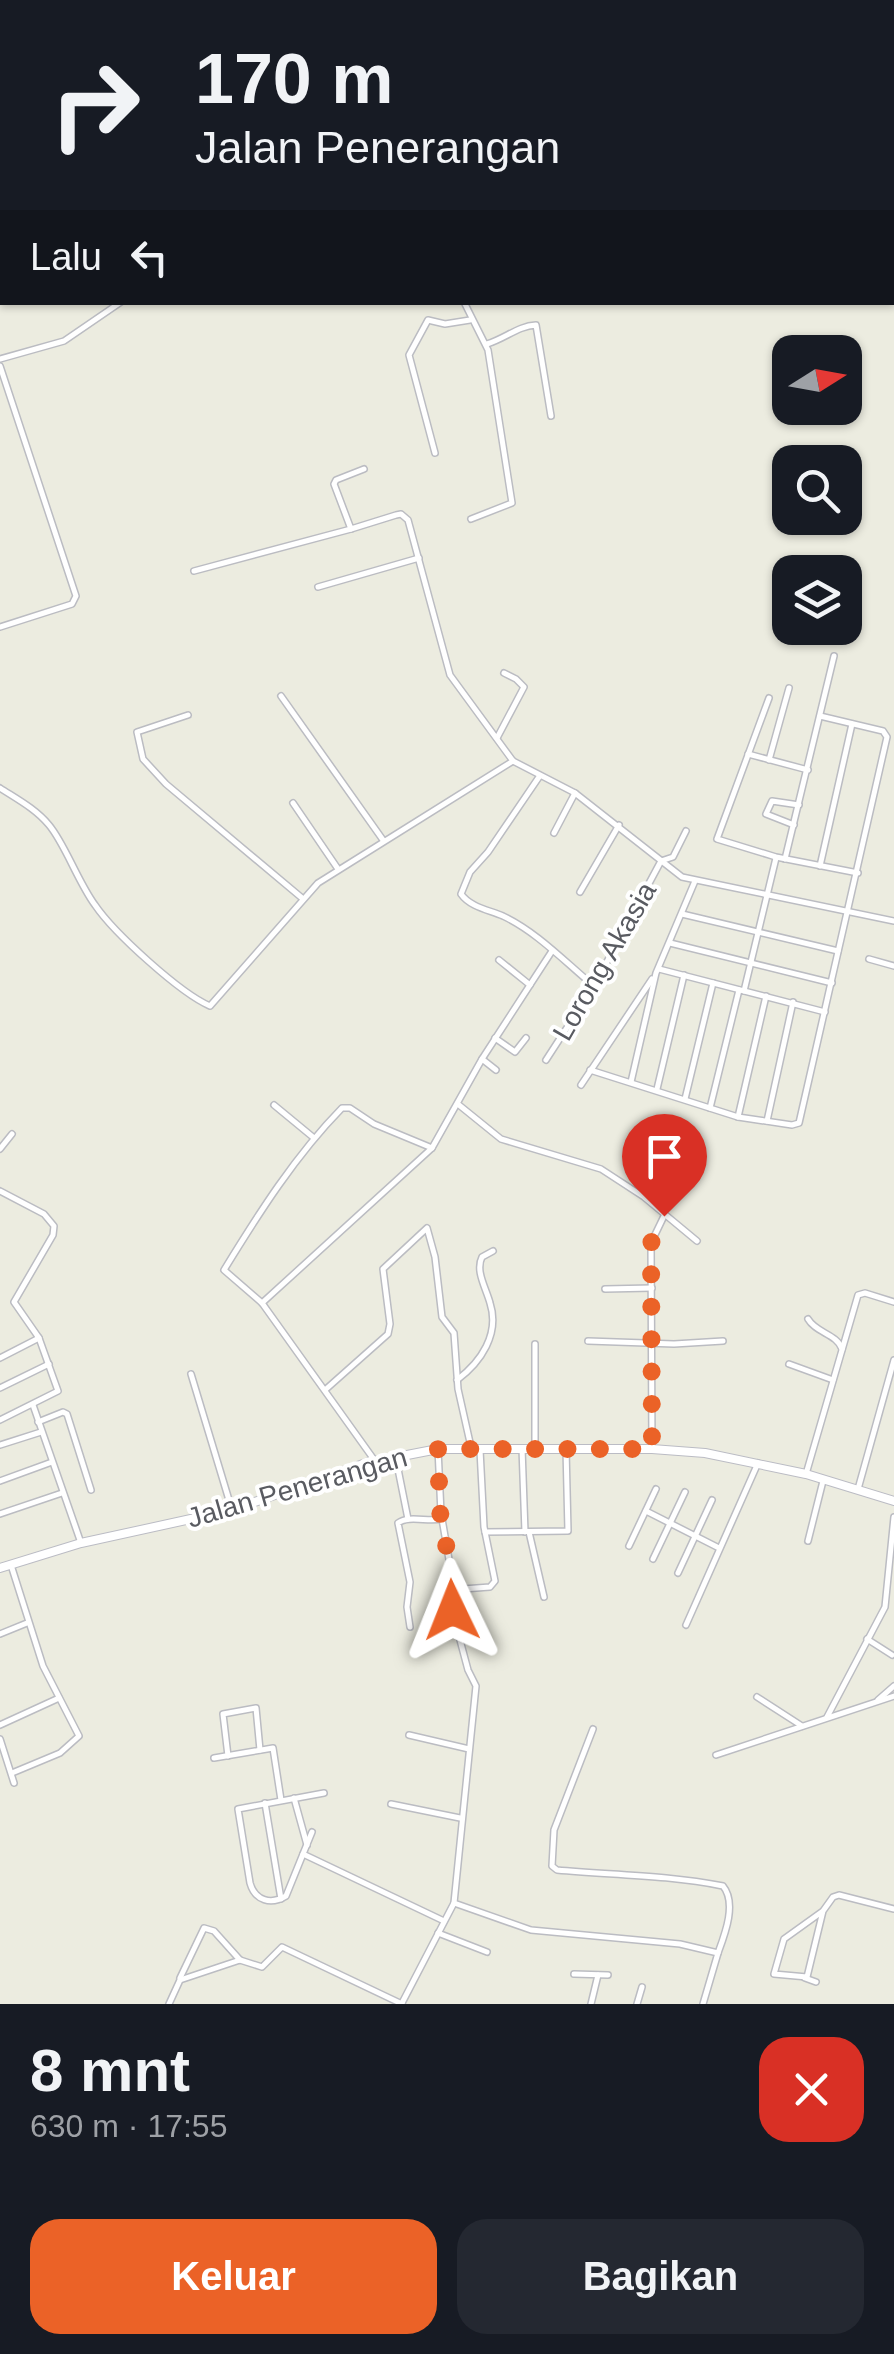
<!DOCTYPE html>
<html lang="id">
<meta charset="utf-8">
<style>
body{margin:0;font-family:Helvetica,sans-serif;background:#242831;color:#f1f3f6;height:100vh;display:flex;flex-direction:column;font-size:38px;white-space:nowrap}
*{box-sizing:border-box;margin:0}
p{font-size:32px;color:#9ea1a6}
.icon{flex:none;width:55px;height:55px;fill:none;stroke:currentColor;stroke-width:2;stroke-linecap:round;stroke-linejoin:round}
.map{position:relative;height:2004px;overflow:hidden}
.sheet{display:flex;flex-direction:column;background:#171b24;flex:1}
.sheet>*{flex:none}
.top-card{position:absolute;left:0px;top:0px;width:895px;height:305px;box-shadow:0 2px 8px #0004;background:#171b24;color:#f1f3f6;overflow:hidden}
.needle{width:65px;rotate:79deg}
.fabs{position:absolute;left:772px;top:335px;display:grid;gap:20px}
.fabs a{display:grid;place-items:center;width:90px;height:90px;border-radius:20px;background:#171b24;box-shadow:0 2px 8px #0004;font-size:50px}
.pin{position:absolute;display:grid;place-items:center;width:85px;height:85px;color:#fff;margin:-102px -42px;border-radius:50% 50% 50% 0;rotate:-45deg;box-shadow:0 0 10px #0007}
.pin .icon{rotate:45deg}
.me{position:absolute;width:110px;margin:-55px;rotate:358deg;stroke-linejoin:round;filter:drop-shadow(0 0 8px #0008)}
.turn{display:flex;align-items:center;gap:35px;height:210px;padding:0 30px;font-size:45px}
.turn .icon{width:130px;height:130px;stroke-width:2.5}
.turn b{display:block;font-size:70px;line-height:85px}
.then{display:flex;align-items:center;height:95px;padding:0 30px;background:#0003;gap:20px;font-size:38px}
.round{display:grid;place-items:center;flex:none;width:105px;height:105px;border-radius:30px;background:#242831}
.overview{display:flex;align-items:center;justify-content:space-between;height:170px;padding:0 30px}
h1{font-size:60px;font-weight:700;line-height:75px}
.button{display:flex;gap:20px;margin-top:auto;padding:20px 30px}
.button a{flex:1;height:115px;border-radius:30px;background:#eb6227;color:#fff;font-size:40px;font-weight:700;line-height:115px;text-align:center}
.button a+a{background:#242831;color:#f1f3f6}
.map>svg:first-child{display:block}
</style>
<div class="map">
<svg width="894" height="2004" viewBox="0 0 894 2004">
<rect width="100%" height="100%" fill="#ecece0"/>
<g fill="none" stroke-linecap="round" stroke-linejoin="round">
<g stroke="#bbbcc2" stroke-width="8">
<g id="street">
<polyline points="12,0 13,2"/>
<polyline points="42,0 43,2"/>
<polyline points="749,0 752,2"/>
<polyline points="23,2 28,0"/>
<polyline points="798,2 800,0"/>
<polyline points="892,6 894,9"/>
<polyline points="0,14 2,13"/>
<polyline points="464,302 488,350 512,503 471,519"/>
<path d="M487,344C506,338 518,326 536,325L551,416"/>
<polyline points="0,359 64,341 121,302"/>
<polyline points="0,366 76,596 72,604 0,627"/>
<polyline points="435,453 409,355 428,320 445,324 470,320"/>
<polyline points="364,469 336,480 334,484 351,529 396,515 401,514 408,520 450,675 513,761 575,793 682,877 894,921"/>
<polyline points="194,571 351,529"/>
<polyline points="318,587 419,558"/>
<polyline points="281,696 383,840"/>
<polyline points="769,698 717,839 776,857 858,873"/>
<polyline points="188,715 137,732 143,759 166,784 302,898"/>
<polyline points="497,738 524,687 516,679 504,673"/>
<polyline points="748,754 808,770"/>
<polyline points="769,760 789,688"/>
<path d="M539,777L488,852L470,872L461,894C470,907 489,910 503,916C537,932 565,962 594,986"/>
<path d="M0,788C17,799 36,809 49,825C65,844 78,882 95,905C114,933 180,993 210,1006L318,883L513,761"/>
<polyline points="293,803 338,869"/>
<polyline points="794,825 766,814 772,801 799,805"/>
<polyline points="554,833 575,793"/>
<polyline points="785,859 834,656"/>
<polyline points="820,866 852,724"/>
<polyline points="580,892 619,825"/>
<polyline points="682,914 838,951"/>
<polyline points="670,943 832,983"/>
<polyline points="869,959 894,966"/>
<polyline points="499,960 530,985"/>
<polyline points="659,969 825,1012"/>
<polyline points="744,991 776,858"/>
<polyline points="495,1038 515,1052 526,1038"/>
<polyline points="482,1059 496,1070"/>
<polyline points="546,1060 594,986 661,861 673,857 686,831"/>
<polyline points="590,1070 738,1117 792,1125 799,1123 887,737 883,731 820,716"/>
<polyline points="631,1082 656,973 695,881"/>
<polyline points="581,1085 652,979"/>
<polyline points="657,1089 684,975"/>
<polyline points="685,1099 713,983"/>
<polyline points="274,1105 314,1138"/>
<polyline points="459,1105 501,1139 601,1169 644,1197 697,1241"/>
<polyline points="710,1108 739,990"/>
<polyline points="738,1117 766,996"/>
<polyline points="767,1121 793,1002"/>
<polyline points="0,1149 12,1134"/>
<polyline points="0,1191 44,1214 54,1226 53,1235 14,1302 39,1338 58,1391 0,1420"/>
<polyline points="605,1289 652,1288"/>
<polyline points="262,1303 432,1148 482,1059 552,951"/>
<path d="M808,1319C816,1333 837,1334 842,1349"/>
<polyline points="588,1341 674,1344 723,1341"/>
<polyline points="0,1358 39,1338"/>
<polyline points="789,1364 833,1380"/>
<polyline points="191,1374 232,1510"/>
<path d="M457,1380C481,1362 500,1334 490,1303C486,1288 475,1271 482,1257L493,1251"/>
<polyline points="0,1388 49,1364"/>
<polyline points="325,1390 388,1334 390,1324 383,1269 427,1228 435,1257 442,1317 454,1333 458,1389 471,1447"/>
<polyline points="33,1405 81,1543"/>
<polyline points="38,1422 63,1412 67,1414 91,1490"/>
<polyline points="0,1445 41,1432"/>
<polyline points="522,1448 525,1532"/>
<polyline points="438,1449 441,1513 452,1577 452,1610 468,1670 476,1686 454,1903 531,1930 680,1944 718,1953 703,2004"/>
<polyline points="535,1449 535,1344"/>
<polyline points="652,1449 651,1243 664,1216"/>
<polyline points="396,1459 408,1519"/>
<path d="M375,1461L262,1303L224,1270C259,1213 295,1156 342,1108H350L374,1124L432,1148"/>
<polyline points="806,1474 858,1295 865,1293 894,1302"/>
<polyline points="0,1481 52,1462"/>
<polyline points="858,1489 894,1360"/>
<polyline points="646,1511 719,1548"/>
<polyline points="0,1514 62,1493"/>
<polyline points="485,1532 568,1531 566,1449"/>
<polyline points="529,1532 544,1597"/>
<polyline points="808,1541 823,1481"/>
<polyline points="629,1546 656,1489"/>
<polyline points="653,1559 685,1492"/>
<polyline points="11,1565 43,1666 79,1736 60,1753 12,1773"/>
<polyline points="678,1573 712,1500"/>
<polyline points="463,1589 490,1587 495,1581 484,1527 480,1450"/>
<polyline points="686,1625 758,1463"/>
<path d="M410,1627L407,1607L410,1582L398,1523C408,1515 428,1522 441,1519"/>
<polyline points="0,1634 27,1623"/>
<polyline points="867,1639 892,1655"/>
<polyline points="757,1697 802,1726"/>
<polyline points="878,1700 894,1686"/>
<polyline points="827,1717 885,1607 894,1517"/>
<polyline points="0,1725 59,1698"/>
<path d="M593,1729L554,1830L552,1866L557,1870C613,1875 668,1875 723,1886C737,1903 725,1934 718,1953"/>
<polyline points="409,1735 469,1749"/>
<polyline points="0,1739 14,1783"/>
<polyline points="716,1755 894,1696"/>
<polyline points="228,1756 223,1714 256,1708 260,1750"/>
<polyline points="214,1758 273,1748 281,1800"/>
<polyline points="294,1798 307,1845"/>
<polyline points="265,1803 281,1899"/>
<polyline points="391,1804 460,1818"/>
<polyline points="312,1832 303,1854 444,1921"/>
<path d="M303,1854L286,1896C271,1905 255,1901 250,1883L238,1809L324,1793"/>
<polyline points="823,1911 807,1977 774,1974 784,1939 823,1911 833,1897 839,1895 894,1909"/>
<polyline points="438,1933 487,1952"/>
<polyline points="574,1974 608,1975"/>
<polyline points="180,1978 204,1928 214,1931 240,1960"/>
<polyline points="805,1978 816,1982"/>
<polyline points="402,2003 454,1903"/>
<polyline points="169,2004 180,1980 240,1960 262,1967 282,1947 402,2004"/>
<polyline points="591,2004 598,1975"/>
<polyline points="637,2004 642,1987"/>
</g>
</g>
<g stroke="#bbbcc4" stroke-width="10">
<g id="secondary">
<polyline points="205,0 207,2"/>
<polyline points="892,290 894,290"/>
<polyline points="0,1568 81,1543 232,1510 366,1463 438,1449 652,1449 705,1453 806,1474 894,1501"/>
</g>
</g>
<use href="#street" stroke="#fff" stroke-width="5"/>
<use href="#secondary" stroke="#fff" stroke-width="8"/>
</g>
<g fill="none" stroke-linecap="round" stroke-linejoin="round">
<polyline stroke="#eb6227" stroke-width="18" stroke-dasharray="0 32.4" points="452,1610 452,1577 440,1512 438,1449 652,1449 651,1243 664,1216"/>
</g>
<g text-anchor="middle" stroke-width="8" stroke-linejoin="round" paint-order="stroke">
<g font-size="28" fill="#595b61" stroke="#fff">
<text transform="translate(604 961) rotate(-60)" y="10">Lorong Akasia</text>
<text transform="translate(297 1487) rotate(-16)" y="10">Jalan Penerangan</text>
</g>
</g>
</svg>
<div class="fabs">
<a><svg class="needle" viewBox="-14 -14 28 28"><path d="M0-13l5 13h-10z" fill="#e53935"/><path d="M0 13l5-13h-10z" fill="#9ea1a6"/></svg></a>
<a><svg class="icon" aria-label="search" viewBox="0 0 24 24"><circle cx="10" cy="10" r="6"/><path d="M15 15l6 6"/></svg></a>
<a><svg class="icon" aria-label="layers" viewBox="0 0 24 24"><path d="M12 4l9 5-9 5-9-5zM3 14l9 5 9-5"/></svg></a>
</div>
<div class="pin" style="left:664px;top:1216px;background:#d93025"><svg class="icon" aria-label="arrive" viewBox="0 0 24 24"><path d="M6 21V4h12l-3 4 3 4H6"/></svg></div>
<svg class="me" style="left:452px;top:1610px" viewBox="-20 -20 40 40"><path d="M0-17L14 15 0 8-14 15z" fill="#eb6227" stroke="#fff" stroke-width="4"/></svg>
<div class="top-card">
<div class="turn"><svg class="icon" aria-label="right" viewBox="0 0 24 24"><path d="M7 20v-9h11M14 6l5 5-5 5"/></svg><div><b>170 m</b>Jalan Penerangan</div></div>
<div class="then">Lalu<svg class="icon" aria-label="left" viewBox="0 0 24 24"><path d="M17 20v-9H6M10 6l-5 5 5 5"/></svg></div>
</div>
</div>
<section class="sheet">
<div class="overview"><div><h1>8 mnt</h1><p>630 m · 17:55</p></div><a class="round" style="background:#d93025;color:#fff"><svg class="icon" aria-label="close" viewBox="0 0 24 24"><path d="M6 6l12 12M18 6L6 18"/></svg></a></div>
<div class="button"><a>Keluar</a><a>Bagikan</a></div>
</section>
